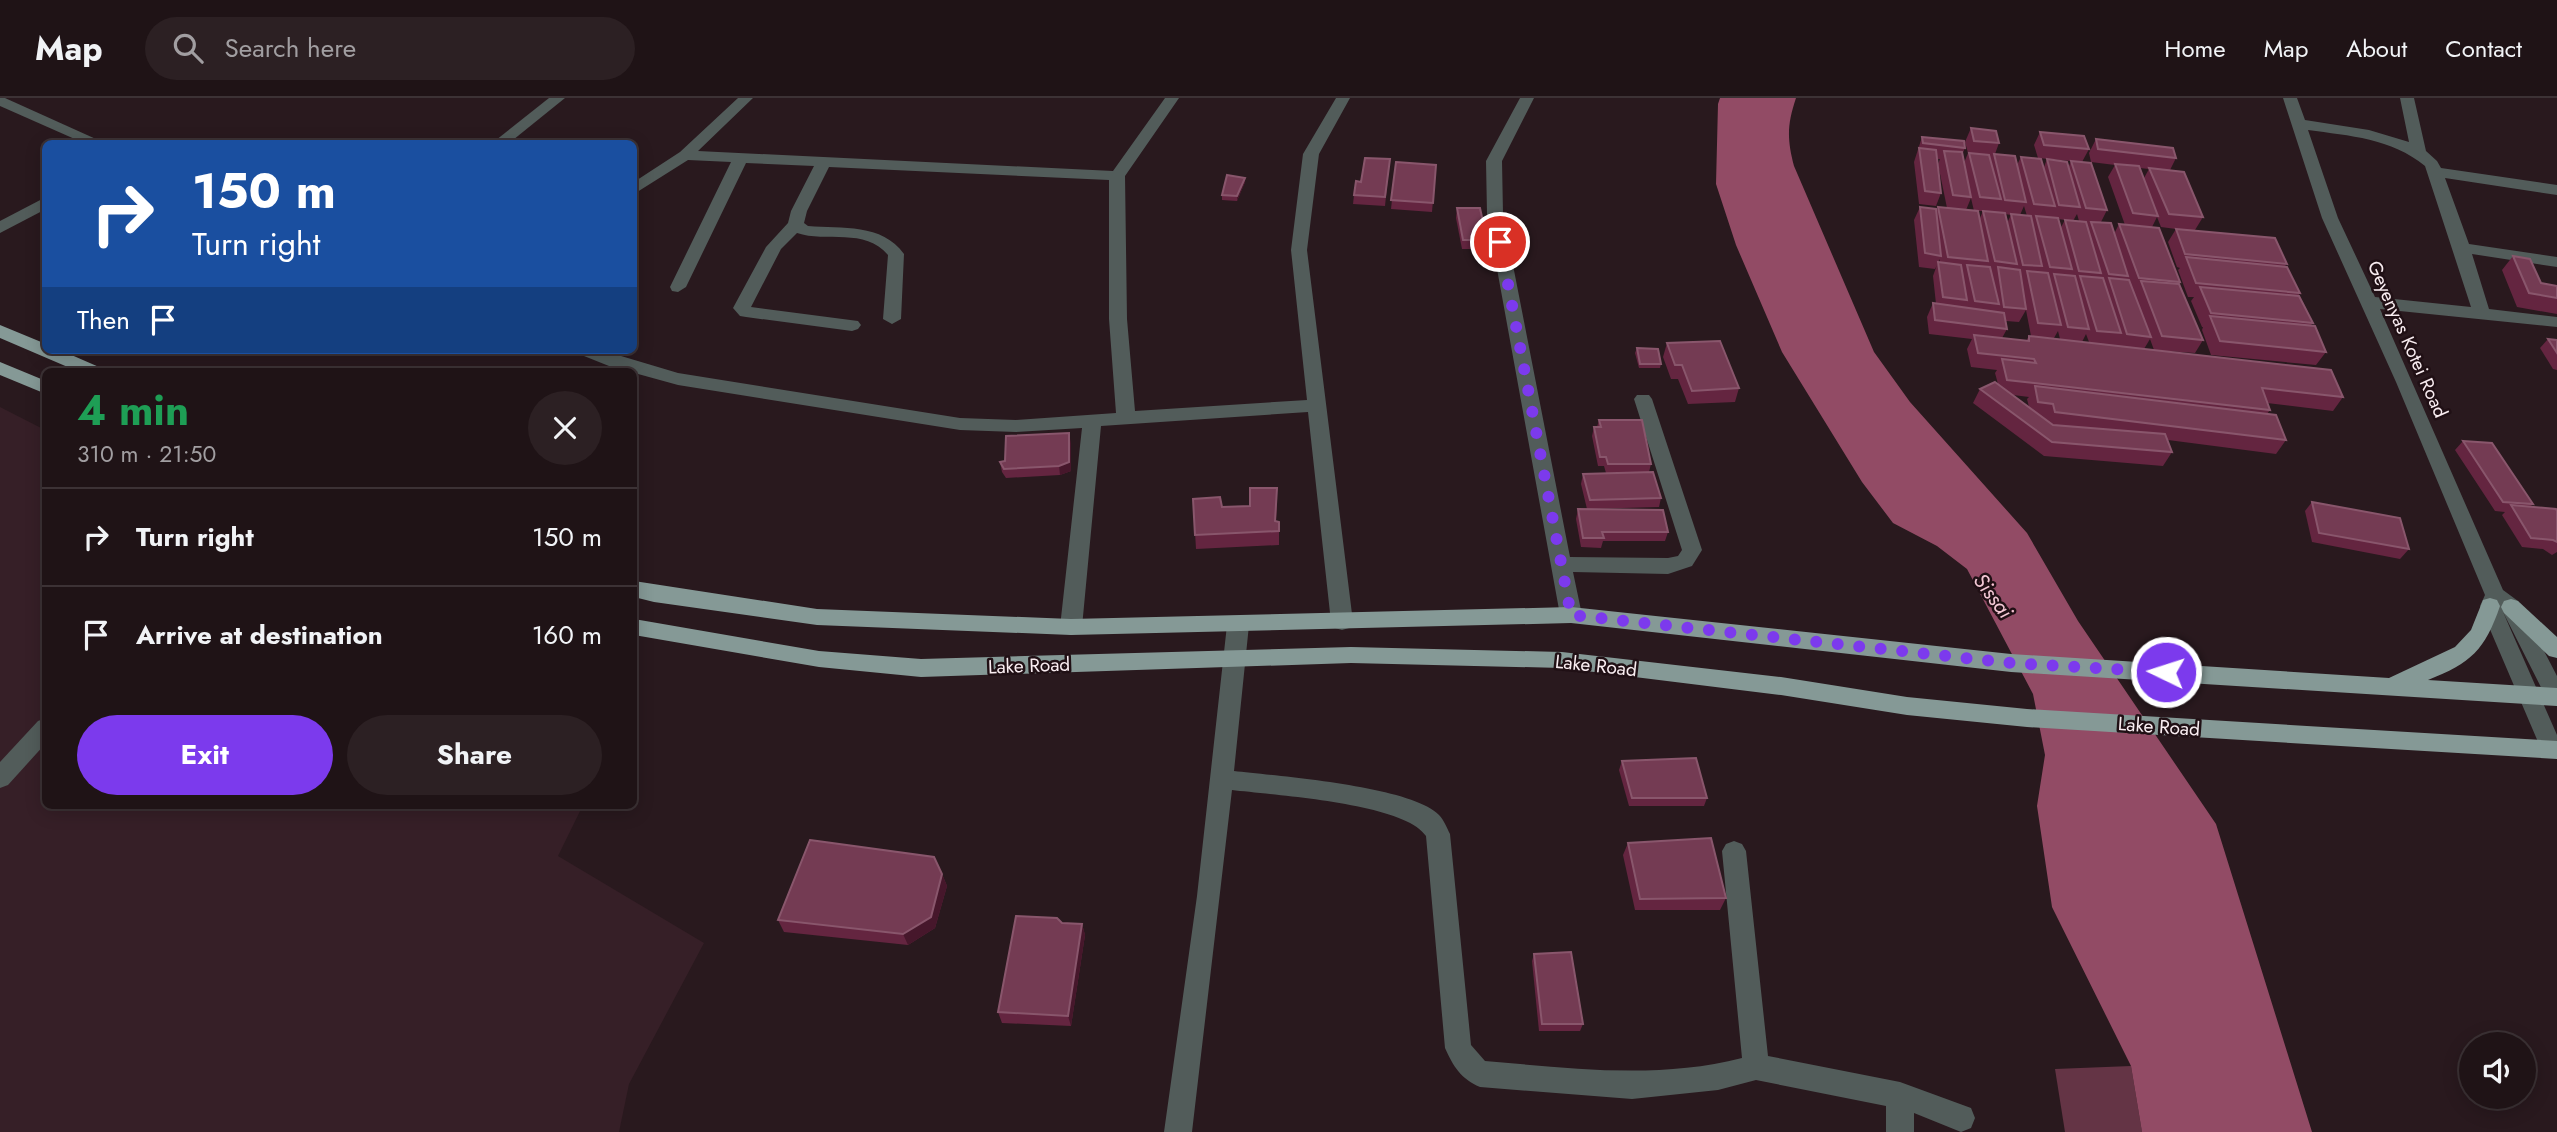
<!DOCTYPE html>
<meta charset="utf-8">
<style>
body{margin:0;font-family:Jost,sans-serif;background:#2c2023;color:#f1f3f6;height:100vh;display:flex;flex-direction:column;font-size:26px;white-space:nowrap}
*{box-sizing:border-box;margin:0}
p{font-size:23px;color:#a19ea1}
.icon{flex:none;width:38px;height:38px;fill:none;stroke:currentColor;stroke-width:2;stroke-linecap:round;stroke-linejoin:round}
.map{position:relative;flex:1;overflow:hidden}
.panel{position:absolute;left:42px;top:270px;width:595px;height:441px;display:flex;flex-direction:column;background:#1f1316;border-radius:10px;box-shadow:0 4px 18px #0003,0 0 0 2px #3c3235}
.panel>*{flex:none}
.top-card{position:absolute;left:42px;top:42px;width:595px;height:214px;border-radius:10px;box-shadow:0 4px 18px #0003,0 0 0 2px #3c3235;background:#1a4fa0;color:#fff;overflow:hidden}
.controls{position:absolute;left:2459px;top:934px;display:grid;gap:14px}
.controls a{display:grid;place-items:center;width:77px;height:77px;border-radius:50%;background:#1f1316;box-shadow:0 4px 18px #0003,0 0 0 2px #3c3235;font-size:35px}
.pin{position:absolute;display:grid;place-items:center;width:60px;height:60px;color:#fff;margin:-30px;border:4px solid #fff;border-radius:50%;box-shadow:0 2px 7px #0007}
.me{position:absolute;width:77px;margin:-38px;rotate:274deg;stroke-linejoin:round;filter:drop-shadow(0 0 5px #0008)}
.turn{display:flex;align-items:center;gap:24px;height:147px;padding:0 35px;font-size:32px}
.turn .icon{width:91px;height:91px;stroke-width:2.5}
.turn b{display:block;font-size:49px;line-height:60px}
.then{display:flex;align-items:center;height:66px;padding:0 35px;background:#0003;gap:14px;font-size:26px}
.round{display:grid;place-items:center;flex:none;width:74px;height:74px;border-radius:37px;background:#2c2023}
.summary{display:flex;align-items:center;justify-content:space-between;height:119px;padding:0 35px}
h1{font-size:42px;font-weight:700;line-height:52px;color:#1e9e55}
.button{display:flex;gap:14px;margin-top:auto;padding:14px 35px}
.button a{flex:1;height:80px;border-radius:42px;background:#7c3aed;color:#fff;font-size:28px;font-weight:700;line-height:80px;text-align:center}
.button a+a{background:#2c2023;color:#f1f3f6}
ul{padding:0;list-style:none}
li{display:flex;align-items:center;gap:21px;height:98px;padding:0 35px;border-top:2px solid #3c3235}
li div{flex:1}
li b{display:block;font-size:26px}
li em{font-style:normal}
header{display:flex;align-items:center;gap:42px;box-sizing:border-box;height:98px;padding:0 35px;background:#1f1316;border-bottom:2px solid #3c3235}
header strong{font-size:33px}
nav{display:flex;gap:38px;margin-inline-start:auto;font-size:24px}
.search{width:490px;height:63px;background:#2c2023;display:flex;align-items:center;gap:18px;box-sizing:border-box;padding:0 24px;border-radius:38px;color:#a19ea1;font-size:26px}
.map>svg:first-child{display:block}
</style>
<header>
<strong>Map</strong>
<div class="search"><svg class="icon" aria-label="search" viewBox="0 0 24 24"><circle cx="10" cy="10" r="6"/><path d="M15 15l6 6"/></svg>Search here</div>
<nav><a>Home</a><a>Map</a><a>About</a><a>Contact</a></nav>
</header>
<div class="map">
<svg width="2557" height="1034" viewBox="0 0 2557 1034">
<rect width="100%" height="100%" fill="#29191e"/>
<polygon fill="#361f27" points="0,309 45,332 46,707 583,707 558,758 704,845 629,986 619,1034 0,1034"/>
<polygon fill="#643445" points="2131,968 2142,1034 2065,1034 2055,971"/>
<path fill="#924b65" d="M1720,0H1796C1787,27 1787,41 1794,68L1874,254L1910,304L2027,435L2078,523L2216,726L2312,1034H2142L2131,968L2052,809L2037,708L2045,657L2033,596L1967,471L1937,448L1893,425L1862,384L1782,254L1736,147L1716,86L1718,6Z"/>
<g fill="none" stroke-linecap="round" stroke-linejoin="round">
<g fill="#525c5a" fill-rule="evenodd">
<polygon points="0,0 5,0 107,46 86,46 0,8"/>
<polygon points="549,0 565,0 508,46 491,46"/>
<path d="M738,0H753L698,53L1113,73L1165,0H1179L1125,78L1127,221L1135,313L1307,302L1291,152L1303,56L1336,0H1350L1319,56L1307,152L1353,524L1349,530L1342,532L1335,530L1331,524L1308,314L1101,328L1082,529L1078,535L1071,537L1064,535L1060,529L1082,330L1016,334L960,332L678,287L609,268L579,256L576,252H601L678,275L960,320L1016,322L1116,315L1109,221V82L829,69L807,113L804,125L808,128C842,131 882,125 904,156L901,221L892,226L883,221L888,157C865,129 826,145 797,135L781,151L751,209L858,223L861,227L858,231L852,233L746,219L740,218L733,210L766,149L788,125L791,113L814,68L746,65L686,189L678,194L672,193L670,189L731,64L688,62L634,96V84L680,54Z"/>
<polygon points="1520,0 1534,0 1502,63 1503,116 1570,459 1668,460 1678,458 1682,452 1634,301 1637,297 1649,297 1652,301 1702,452 1692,468 1668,476 1573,474 1582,517 1578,523 1571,525 1564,523 1560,517 1487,116 1486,63"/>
<path d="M2283,0H2297L2305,22L2369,32L2409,44L2400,0H2414L2426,53L2437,63L2441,70L2557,87V97L2445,80L2469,146L2557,159V169L2472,156L2489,211L2557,219V229L2380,211L2503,492L2518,503L2557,578V608L2549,605L2503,514L2557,637V659L2552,660L2544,658L2480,508L2485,497L2396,284L2322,120ZM2308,32C2350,38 2391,40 2425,68L2471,209L2375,199L2338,120Z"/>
<polygon points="46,99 46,111 0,135 0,123"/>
<path d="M1238,519L1245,521L1249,527L1234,673C1277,678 1411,688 1439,717C1444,722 1447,730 1450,736L1471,947L1485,963C1571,970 1656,982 1742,960L1722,753L1726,746L1734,743L1742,746L1746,753L1768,958L1900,984L1971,1010L1975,1020L1971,1030L1961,1034L1914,1015V1034H1886V1008L1756,982L1718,992L1632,1001L1480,989C1461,981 1453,968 1445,950L1426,738C1405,705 1273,697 1232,692L1192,1034H1164L1197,798L1227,527L1231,521Z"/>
<polygon points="46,620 46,645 8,687 0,690 0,664 38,623"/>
</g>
<g fill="#859996" fill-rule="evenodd">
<polygon points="0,227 46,246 46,252 60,252 99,269 102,273 77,273 0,240"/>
<polygon points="0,264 46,283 46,296 0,277"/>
<path d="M634,483L817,511L1071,521L1571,509L2011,556L2389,580L2455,549L2471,532L2483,502L2490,500L2497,502L2500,508C2485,552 2471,565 2428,582L2557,590V608L2011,574L1571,525L1071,537L817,527L654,504L634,499Z"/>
<polygon points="2511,501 2518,503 2557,539 2557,560 2549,558 2504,515 2501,509 2504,503"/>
<polygon points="634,521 819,553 921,561 1351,549 1562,554 1781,579 1907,599 2027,611 2557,643 2557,661 2027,629 1907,617 1781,597 1562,570 1351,565 921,579 819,569 634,537"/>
</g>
</g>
<g fill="#642540" fill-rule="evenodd">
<path d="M1971,30L1999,45L1995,56L2017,67L2021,59L2044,69L2047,61L2069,68L2071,63L2107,112L2101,124L2114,136L2119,126L2125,127L2108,79L2115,67L2091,64L2089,55L2096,41L2176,60L2170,72L2203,119L2195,132L2287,166L2285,168L2300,195L2298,198L2313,225L2310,228L2326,254L2316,267L2211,257L2202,232L2203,229H2202L2191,203L2194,199H2188L2178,172L2180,170L2177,169L2168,144L2176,131L2161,129L2157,119L2152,129L2180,184L2178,186L2203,242L2195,255L2166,253L2343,299L2333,313L2267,305L2270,312L2267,316L2286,342L2276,356L2168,342L2172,354L2163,368L2044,358L1973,305L1980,291L1998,286L1995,275L1997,272L1971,269L1967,251L1972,241L1929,236L1927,219L1933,205L1936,206L1933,178L1938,164H1940V161L1935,171L1919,169L1914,122L1920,109L1936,115L1938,109L1947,110L1938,66L1940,61H1937L1941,95L1936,108L1919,106L1914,64L1922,39L1965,50L1962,57L1964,65L1968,55L1965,44ZM2140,70L2149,71L2144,80ZM1971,100L1974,113H1983L1980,120L1966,112ZM2024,108L2027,118L2020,117ZM2005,116L2011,117L2007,125ZM2077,116L2079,123L2065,122L2060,131L2058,121L2073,123ZM2026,212L2031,238H2029L2026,243L2002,240L2007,231L2006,223L2019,224ZM2058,233L2060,241L2054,240ZM2086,236L2089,244H2082ZM2150,241L2154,252L2144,251ZM2013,297L2029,299L2027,301L2029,309Z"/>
<polygon points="2040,34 2089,51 2082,64 2038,60 2034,47"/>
<polygon points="1396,64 1436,67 1432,114 1391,111"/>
<polygon points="1389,70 1385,108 1353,106 1354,97 1361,84"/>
<polygon points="1245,84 1237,103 1222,102 1222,97"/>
<polygon points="1457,110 1487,142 1486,151 1462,151 1456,120"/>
<polygon points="2513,158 2541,185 2557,188 2557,216 2517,209 2502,172"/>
<polygon points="2548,241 2557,242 2557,272 2553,271 2540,250"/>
<polygon points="1667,245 1739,290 1735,304 1688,306 1678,281 1671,281 1663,259"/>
<polygon points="1637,250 1661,266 1660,270 1639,270 1635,255"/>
<polygon points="1599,322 1651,366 1649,374 1661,400 1659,409 1587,411 1581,386 1583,376 1606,375 1604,368 1598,368 1592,338 1594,329 1597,329"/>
<polygon points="2463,343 2533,406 2530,409 2557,413 2557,454 2552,457 2543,451 2522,449 2502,417 2505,414 2495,413 2455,352"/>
<polygon points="1071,345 1071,373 1060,377 1006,380 1002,374 1000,364"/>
<polygon points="1193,401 1222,409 1250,408 1277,403 1276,423 1279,424 1279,447 1196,451"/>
<polygon points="2312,404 2409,451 2400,461 2312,444 2305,413"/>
<polygon points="1578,411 1668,434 1665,443 1603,443 1601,450 1581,449 1576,421"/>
<polygon points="1622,663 1707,700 1704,708 1629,708 1619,672"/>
<polygon points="1628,745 1726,800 1720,812 1635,812 1623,757"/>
<polygon points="942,776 947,788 935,830 908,847 784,834 778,822"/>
<polygon points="1062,825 1082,826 1085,837 1071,928 1002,925 998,914"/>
<polygon points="1534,856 1583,926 1580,933 1539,933 1532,863"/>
</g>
<g fill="#46172b">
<polygon points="1245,80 1245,84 1237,103 1237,98"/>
<polygon points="1069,335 1071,345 1071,373 1060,377 1059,368"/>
<polygon points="942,776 947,788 935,830 908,847 903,836"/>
<polygon points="1082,826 1085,837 1071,928 1068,918"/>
</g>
<g fill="#743b53" stroke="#89566c" stroke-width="2">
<polygon points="1971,30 1996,33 1999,45 1974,43"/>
<polygon points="2040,34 2084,38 2089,51 2044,47"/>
<polygon points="1922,39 1964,43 1965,50 1923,45"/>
<polygon points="2096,41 2173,50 2176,60 2098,51"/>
<polygon points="1919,50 1936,52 1941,95 1925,93"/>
<polygon points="1944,53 1962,54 1971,99 1953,97"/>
<polygon points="1969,55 1989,57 2001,101 1980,99"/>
<polygon points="1994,56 2015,58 2026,104 2005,102"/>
<polygon points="2021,59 2041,61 2055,108 2034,106"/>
<polygon points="1365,60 1390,61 1385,99 1354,97 1356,83 1361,84"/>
<polygon points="2047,61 2067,64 2080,109 2059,107"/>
<polygon points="2071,63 2091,65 2107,112 2086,110"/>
<polygon points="1396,64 1436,67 1433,105 1391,102"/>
<polygon points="2115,66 2139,68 2158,118 2133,115"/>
<polygon points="2149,70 2184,74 2203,119 2169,116"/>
<polygon points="1227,77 1245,80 1237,98 1222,97"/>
<polygon points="1920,109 1936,111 1941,158 1925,155"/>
<polygon points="1938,109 1978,113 1988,163 1948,159"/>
<polygon points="1457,110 1480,110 1487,142 1463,142"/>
<polygon points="1983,113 2005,115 2017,166 1995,163"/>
<polygon points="2011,116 2031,118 2042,168 2023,167"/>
<polygon points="2036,118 2058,120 2072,171 2050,169"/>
<polygon points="2065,122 2086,124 2101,175 2079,173"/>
<polygon points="2091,124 2111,125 2128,178 2109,176"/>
<polygon points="2119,126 2159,130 2180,184 2139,180"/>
<polygon points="2176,131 2275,140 2287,166 2185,156"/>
<polygon points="2513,158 2530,161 2541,185 2557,188 2557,200 2529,195"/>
<polygon points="2186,159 2287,169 2300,195 2196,185"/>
<polygon points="1938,164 1961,167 1967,202 1943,199"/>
<polygon points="1967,167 1990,169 1999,206 1975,203"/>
<polygon points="1998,169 2020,172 2026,211 2004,209"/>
<polygon points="2027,173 2048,175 2061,227 2038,225"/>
<polygon points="2054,176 2075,178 2089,231 2068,229"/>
<polygon points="2080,178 2103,180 2121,235 2097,233"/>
<polygon points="2109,180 2129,182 2151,239 2127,236"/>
<polygon points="2141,183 2179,186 2203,242 2162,238"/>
<polygon points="2200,189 2299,198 2313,225 2211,215"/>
<polygon points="1933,205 2004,215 2007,231 1935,222"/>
<polygon points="2210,218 2315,228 2326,254 2220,243"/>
<polygon points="1974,237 2029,243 2029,238 2331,272 2343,299 2262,290 2270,312 2007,282 2002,261 2036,265 2034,261 1978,255"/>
<polygon points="2548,241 2557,242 2557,255"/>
<polygon points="1720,243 1739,290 1692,293 1682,267 1675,267 1667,245"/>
<polygon points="1637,250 1658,251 1661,266 1640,266"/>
<polygon points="1995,284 2053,327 2165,336 2172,354 2052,344 1980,291"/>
<polygon points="2035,288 2276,317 2286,342 2055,314 2053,306 2038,304"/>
<polygon points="1599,322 1642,322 1651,366 1608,366 1606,359 1600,359 1594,329 1601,329"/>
<polygon points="1069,335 1069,364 1059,368 1004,371 1000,364 1005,363 1006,338"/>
<polygon points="2463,343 2492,345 2533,406 2503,404"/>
<polygon points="1653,374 1661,400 1590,402 1583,376"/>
<polygon points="1250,390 1277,390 1275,423 1279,424 1279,433 1195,437 1193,401 1220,399 1222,409 1250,408"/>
<polygon points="2312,404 2400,420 2409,451 2319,435"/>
<polygon points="2511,407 2556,411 2557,413 2557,444 2553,442 2531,440"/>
<polygon points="1578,411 1663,412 1668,434 1602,434 1604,440 1583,440"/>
<polygon points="1696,660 1707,700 1632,700 1622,663"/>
<polygon points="1711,740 1726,800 1640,801 1628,745"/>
<polygon points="810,742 934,759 942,776 931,819 903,836 778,822"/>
<polygon points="1016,818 1057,820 1062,825 1082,826 1068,918 998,914"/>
<polygon points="1571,854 1583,926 1542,926 1534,856"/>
</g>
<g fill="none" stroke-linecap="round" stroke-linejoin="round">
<polyline stroke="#7c3aed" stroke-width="12" stroke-dasharray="0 21.6" points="1500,144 1571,517 2011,565 2166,574"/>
</g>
<g text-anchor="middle" stroke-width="5" stroke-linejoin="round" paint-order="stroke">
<g font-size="19" fill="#f9edf1" stroke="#201015">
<text transform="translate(2408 241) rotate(66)" y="7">Geyenyas Kotei Road</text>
<text transform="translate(1029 567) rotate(-2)" y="7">Lake Road</text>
<text transform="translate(1596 567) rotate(6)" y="7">Lake Road</text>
<text transform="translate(2159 628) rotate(4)" y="7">Lake Road</text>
</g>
<g font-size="21" font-style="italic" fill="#f3c8d5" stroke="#201015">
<text transform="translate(1993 498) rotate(53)" y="7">Sissai</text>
</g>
</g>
</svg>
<div class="controls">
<a><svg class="icon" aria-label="sound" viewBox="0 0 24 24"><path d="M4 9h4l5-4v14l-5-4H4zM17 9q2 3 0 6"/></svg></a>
</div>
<div class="pin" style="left:1500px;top:144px;background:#d93025"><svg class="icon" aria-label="arrive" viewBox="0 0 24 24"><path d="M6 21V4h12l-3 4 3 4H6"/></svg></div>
<svg class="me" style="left:2166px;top:574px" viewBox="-20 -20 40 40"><circle r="17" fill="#7c3aed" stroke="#fff" stroke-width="3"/><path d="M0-11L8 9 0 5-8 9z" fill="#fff"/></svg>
<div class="top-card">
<div class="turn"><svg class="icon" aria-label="right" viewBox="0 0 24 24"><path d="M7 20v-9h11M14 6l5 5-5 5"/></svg><div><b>150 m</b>Turn right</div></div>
<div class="then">Then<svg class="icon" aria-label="arrive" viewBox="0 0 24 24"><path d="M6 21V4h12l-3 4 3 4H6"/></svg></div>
</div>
<section class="panel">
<div class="summary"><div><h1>4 min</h1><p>310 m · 21:50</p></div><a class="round"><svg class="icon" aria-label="close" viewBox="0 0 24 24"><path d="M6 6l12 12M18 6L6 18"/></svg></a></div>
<ul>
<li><svg class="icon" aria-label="right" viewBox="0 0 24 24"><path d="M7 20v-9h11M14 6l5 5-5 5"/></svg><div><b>Turn right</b></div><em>150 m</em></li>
<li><svg class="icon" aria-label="arrive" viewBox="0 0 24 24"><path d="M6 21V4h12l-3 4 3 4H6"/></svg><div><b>Arrive at destination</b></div><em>160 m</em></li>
</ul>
<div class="button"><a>Exit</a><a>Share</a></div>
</section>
</div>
